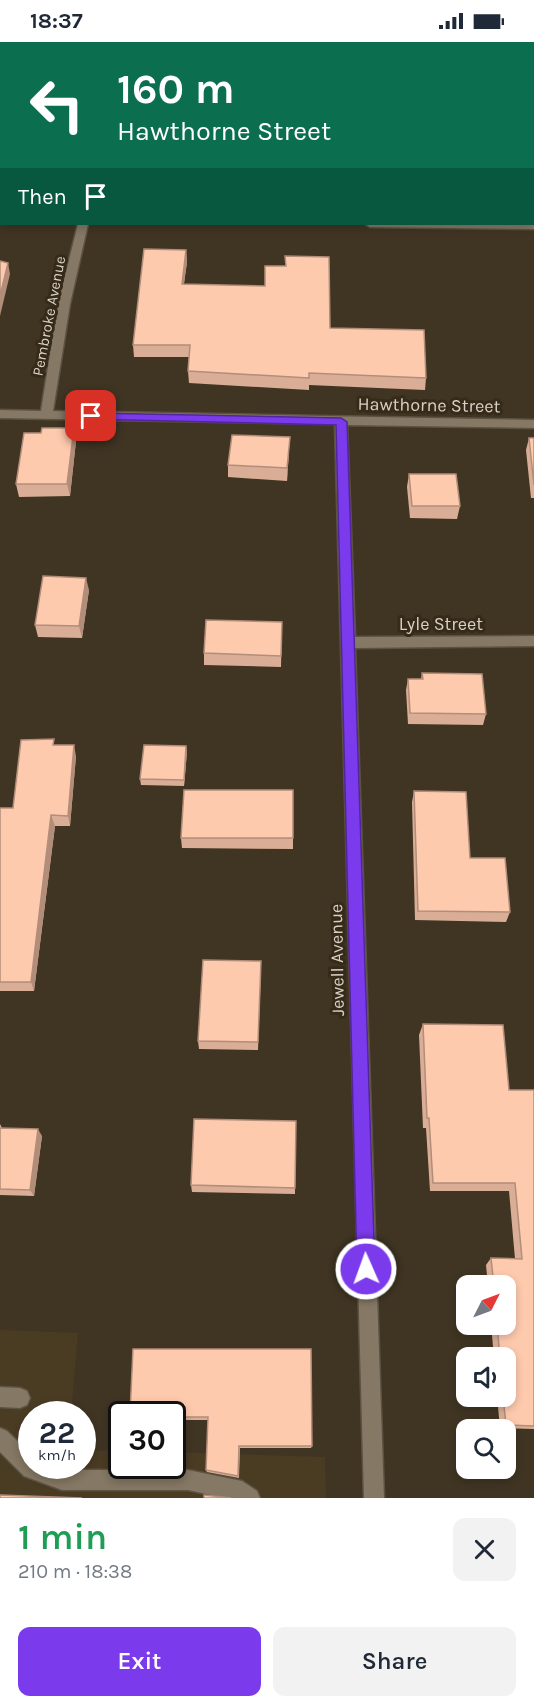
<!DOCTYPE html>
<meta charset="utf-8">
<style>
body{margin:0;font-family:Karla,sans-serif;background:#f2f2f3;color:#1f2937;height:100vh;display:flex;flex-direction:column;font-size:22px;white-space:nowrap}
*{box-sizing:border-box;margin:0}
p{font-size:20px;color:#747a83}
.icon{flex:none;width:33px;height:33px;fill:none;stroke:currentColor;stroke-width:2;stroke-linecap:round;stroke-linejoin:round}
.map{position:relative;height:1456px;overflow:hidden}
.details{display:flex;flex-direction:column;background:#fff;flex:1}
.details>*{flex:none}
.banner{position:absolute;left:0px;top:0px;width:534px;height:183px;box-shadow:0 3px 9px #0003;background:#0b6e4f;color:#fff;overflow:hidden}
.needle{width:39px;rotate:48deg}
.tools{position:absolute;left:456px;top:1233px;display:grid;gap:12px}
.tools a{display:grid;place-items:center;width:60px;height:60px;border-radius:12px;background:#fff;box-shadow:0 3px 9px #0003;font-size:30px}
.speed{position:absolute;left:18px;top:1359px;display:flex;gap:12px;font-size:30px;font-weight:700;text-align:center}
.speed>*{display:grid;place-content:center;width:78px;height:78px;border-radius:50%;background:#fff;box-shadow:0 3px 9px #0003;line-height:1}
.speed small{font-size:15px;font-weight:400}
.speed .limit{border:3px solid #111;border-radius:9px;background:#fff;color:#111}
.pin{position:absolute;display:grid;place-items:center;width:51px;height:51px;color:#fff;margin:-26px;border-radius:12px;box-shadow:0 3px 9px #0006}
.me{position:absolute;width:66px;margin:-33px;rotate:358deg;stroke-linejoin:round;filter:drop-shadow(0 0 4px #0008)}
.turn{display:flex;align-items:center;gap:21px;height:126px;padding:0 18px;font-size:27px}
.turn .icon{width:78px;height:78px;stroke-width:2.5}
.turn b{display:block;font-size:42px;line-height:51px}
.then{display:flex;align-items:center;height:57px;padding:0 18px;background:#0003;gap:12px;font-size:22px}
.round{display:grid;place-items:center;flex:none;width:63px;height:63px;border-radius:12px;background:#f2f2f3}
.headline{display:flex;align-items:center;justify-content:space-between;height:102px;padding:0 18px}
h1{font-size:36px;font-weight:600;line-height:45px;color:#1e9e55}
.button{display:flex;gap:12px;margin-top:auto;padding:12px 18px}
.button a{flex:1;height:69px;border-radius:12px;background:#7c3aed;color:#fff;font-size:24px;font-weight:600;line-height:69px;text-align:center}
.button a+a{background:#f2f2f3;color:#1f2937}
.status{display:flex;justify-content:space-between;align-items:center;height:42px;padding:0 30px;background:#fff;direction:ltr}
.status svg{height:16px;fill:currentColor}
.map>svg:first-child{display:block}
</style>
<div class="status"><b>18:37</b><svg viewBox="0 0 49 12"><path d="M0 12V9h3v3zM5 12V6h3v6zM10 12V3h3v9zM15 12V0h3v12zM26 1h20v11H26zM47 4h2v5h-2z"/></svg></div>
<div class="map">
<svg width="534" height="1456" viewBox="0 0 534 1456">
<rect width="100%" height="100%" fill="#403523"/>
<g fill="#4a3b23">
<polygon points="366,0 534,0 534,97 532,2"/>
<polygon points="0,1288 78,1291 71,1372 32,1372 32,1424 82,1424 83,1408 121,1409 122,1424 172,1424 173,1410 325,1415 326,1456 0,1456"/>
</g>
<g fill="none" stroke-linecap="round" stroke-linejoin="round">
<g stroke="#5c5243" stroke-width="3">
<g id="lane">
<polygon points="0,1345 20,1346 27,1349 30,1356 27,1363 20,1366 0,1365"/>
<polygon points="0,1386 7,1389 32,1413 32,1424 50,1424 62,1428 188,1428 242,1439 257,1449 260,1456 225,1456 188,1448 62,1448 24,1434 0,1410"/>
</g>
</g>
<g stroke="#5c5243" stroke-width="3">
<g id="street">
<polygon points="220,0 230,0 220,2"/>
<rect x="0" y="174" width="2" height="6"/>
<polygon points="534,181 534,187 370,185 365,182"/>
<polygon points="78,182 88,182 70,262 53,369 534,378 534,386 347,383 355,595 534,594 534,604 355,606 384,1456 364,1456 335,382 0,376 0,368 41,369 58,262"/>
</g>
</g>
<use href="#lane" fill="#857864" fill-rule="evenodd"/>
<use href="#street" fill="#857864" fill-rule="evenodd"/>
</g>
<g fill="#daae96">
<polygon points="0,61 1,65 2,63 2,129 0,129"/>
<polygon points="186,208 187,220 184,242 330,286 426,336 425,348 309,343 309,348 189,341 188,329 189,315 134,315 133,303"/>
<polygon points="41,391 76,399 70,454 19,455 16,442"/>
<polygon points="529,396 534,396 534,456 531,456 526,408"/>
<polygon points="289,408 287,439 228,435 228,423"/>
<polygon points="409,432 460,464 457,477 410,476 407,445"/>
<polygon points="89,548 82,596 38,595 35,583"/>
<polygon points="282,580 281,625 204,623 204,611"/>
<polygon points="422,631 486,672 483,683 408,682 406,648 408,637 421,637"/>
<polygon points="56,703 76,714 70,784 55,784 34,949 0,949 0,766 13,766"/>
<polygon points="186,704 187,710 184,744 141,743 140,737"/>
<polygon points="414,749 470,816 510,870 506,880 415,878 412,760"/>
<polygon points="181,796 293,796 293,807 182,806"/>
<polygon points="261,928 258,1008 199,1007 198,999"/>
<polygon points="423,982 509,1048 534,1048 534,1387 500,1386 497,1354 506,1354 506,1316 494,1316 491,1282 506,1282 506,1244 488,1244 486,1223 491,1216 515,1217 509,1149 430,1149 426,1086 423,1086 419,993"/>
<polygon points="0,1082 2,1086 42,1094 34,1154 0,1153"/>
<polygon points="191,1143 295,1146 295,1152 192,1150"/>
<polygon points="133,1307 312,1404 311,1406 240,1406 239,1436 207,1430 206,1428 208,1378 172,1378 172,1372"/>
</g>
<g fill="#b28d7a">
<polygon points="186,208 187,220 182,254 182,242"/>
<polygon points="8,221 10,232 0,274 0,254"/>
<polygon points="74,386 76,399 70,454 67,442"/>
<polygon points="290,395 289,408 287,439 287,426"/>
<polygon points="86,536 89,548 82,596 79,584"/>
<polygon points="74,703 76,714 70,784 68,774"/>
<polygon points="186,704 187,710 184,744 184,738"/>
<polygon points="51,773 55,784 34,949 31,940"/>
<polygon points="38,1087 42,1094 34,1154 30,1148"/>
</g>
<g fill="#fecaae" stroke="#b28d7a" stroke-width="1.5">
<polygon points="109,0 156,0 155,2 108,2"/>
<polygon points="1,63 2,63 2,116 0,116 0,67"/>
<polygon points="144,207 186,208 182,242 265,244 265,224 286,224 285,214 329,215 330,286 424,288 426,336 309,331 309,336 188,329 190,303 133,303"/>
<polygon points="0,219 8,221 0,254"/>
<polygon points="42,386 74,386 67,442 16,442 24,391 41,391"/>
<polygon points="232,393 290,395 287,426 228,423"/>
<polygon points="529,396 534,396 534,443"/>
<polygon points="409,432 456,432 460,464 412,464"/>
<polygon points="43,534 86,536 79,584 35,583"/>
<polygon points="206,578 282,580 281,614 204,611"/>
<polygon points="422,631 482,632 486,672 410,671 408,637 423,637"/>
<polygon points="54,697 53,703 74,703 68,774 51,773 31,940 0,940 0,766 13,766 21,698"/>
<polygon points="144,703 186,704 184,738 140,737"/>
<polygon points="184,748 293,748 293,796 181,796"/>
<polygon points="414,749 466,750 470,816 505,816 510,870 418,869"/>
<polygon points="203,918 261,919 258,1000 198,999"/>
<polygon points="423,982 503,983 509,1048 534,1048 534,1384 506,1383 503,1354 506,1354 506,1316 500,1316 497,1282 506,1282 506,1244 494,1244 491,1216 522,1217 515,1141 433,1141 429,1076 427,1076"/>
<polygon points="194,1077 296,1079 295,1146 191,1143"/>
<polygon points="0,1086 38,1087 30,1148 0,1147"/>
<polygon points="133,1307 311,1307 312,1404 239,1404 238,1434 206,1428 208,1375 172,1375 172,1372 130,1372"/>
<polygon points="0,1453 82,1456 0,1456"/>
<polygon points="204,1453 231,1456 204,1456"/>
</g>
<polygon fill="#7c3aed" stroke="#51269a" stroke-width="1.5" points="91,371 341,376 347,380 375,1227 372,1233 366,1236 360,1233 357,1227 336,383 87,377 87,372"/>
<g text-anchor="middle" stroke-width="6" stroke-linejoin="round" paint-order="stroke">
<g font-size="15" fill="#d8d1c6" stroke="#362b19">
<text transform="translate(49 274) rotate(-79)" y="5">Pembroke Avenue</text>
</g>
<g font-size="18" fill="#d8d1c6" stroke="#362b19">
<text transform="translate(429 363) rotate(1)" y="6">Hawthorne Street</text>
<text x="441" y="588">Lyle Street</text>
<text transform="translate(337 918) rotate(-91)" y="6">Jewell Avenue</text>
</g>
</g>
</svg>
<div class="tools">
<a><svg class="needle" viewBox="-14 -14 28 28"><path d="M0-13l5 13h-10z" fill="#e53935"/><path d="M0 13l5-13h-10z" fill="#747a83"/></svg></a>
<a><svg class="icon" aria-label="sound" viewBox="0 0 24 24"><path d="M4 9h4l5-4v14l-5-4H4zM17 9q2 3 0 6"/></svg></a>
<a><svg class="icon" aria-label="search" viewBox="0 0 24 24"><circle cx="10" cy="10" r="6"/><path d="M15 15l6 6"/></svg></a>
</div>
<div class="speed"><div>22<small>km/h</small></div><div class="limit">30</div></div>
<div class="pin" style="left:91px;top:374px;background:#d93025"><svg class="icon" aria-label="arrive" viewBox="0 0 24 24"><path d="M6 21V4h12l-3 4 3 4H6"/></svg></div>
<svg class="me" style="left:366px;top:1227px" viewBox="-20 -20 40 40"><circle r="17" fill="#7c3aed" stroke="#fff" stroke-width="3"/><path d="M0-11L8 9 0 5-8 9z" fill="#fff"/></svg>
<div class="banner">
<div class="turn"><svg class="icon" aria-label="left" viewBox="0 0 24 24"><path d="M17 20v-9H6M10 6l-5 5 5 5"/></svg><div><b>160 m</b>Hawthorne Street</div></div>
<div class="then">Then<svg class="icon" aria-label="arrive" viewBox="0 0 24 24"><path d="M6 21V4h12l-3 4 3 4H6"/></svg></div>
</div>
</div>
<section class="details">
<div class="headline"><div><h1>1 min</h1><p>210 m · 18:38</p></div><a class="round"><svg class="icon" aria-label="close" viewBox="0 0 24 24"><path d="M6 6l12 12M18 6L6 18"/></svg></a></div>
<div class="button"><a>Exit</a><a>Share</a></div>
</section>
